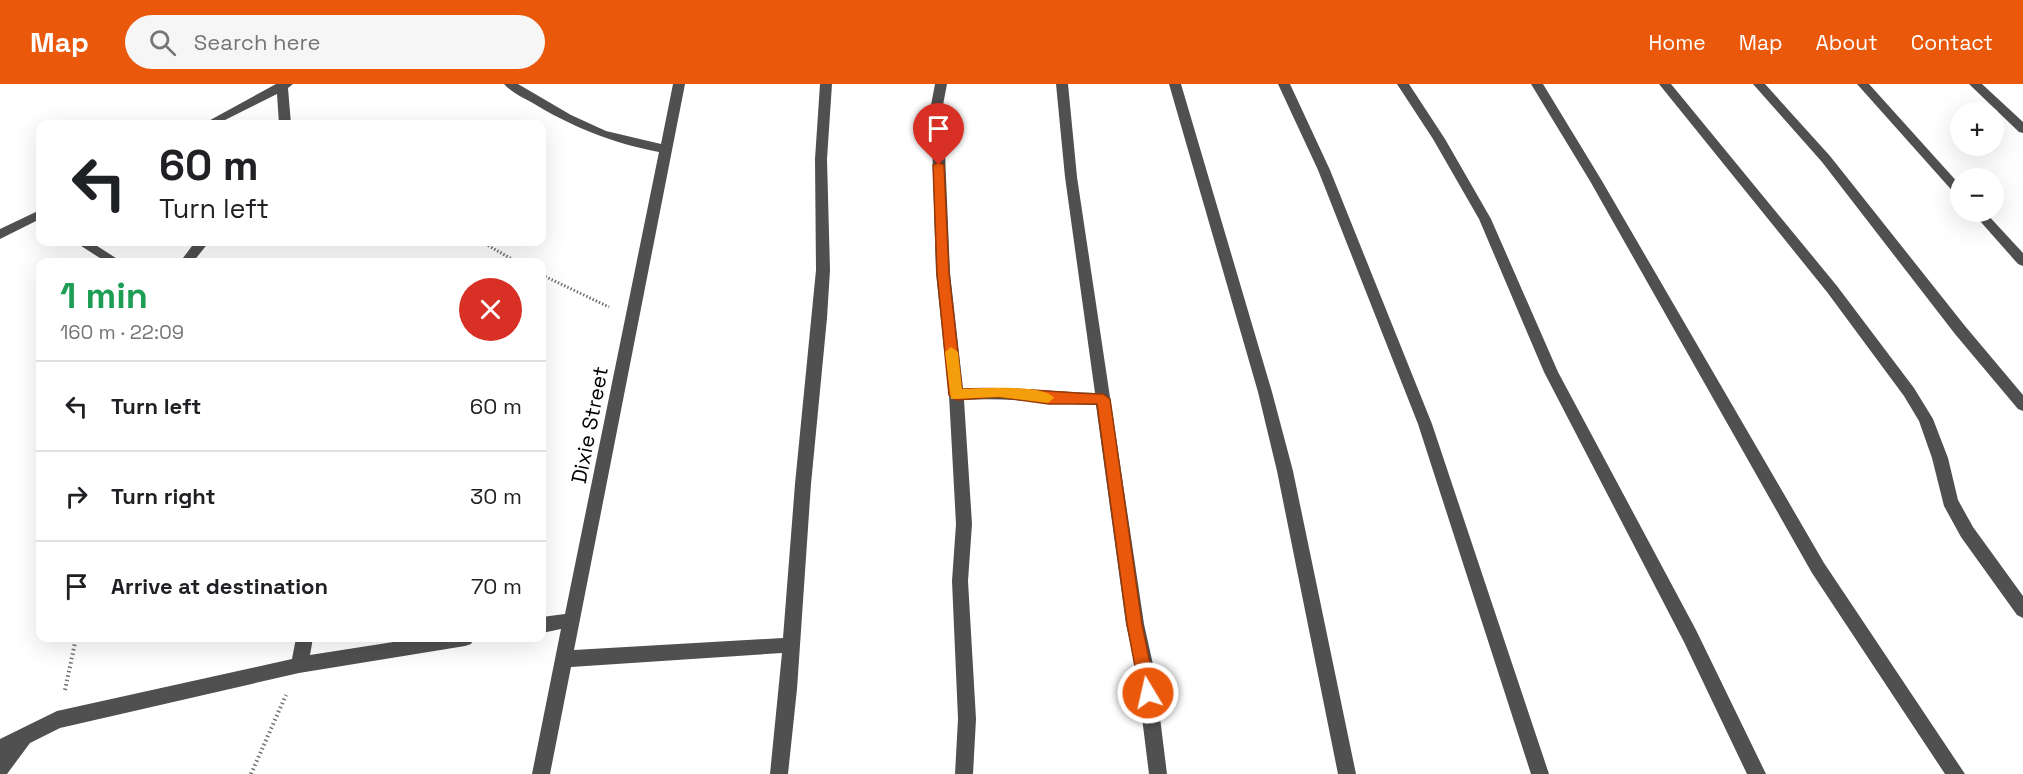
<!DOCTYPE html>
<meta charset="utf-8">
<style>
body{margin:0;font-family:"Space Grotesk",sans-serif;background:#f6f6f6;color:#202124;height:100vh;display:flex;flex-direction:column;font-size:22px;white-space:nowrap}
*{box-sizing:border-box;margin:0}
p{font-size:20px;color:#757577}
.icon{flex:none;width:33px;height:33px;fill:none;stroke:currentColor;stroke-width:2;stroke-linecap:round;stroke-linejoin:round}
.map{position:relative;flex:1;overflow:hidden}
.details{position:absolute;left:36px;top:174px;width:510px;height:384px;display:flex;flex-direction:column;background:#fff;border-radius:12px;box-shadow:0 6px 24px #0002}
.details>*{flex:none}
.hud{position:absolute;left:36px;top:36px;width:510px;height:126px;border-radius:12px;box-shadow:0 6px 24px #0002;background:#fff;color:#202124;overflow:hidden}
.tools{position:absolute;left:1950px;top:18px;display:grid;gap:12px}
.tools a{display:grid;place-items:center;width:54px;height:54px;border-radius:50%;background:#fff;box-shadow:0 6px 24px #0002;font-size:30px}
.pin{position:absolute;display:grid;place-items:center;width:51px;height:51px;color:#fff;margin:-62px -26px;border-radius:50% 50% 50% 0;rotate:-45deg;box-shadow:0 0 6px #0007}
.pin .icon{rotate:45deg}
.me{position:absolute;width:66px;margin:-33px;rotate:351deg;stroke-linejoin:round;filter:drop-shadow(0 0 4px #0008)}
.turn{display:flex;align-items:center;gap:21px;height:126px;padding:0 24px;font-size:27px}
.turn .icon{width:78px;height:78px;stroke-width:2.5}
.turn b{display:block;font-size:42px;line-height:51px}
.round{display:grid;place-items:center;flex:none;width:63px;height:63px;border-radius:32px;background:#f6f6f6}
.overview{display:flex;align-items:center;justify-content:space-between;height:102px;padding:0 24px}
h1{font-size:36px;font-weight:700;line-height:45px;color:#1e9e55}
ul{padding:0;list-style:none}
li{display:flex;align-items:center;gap:18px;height:90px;padding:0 24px;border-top:2px solid #e0e0e0}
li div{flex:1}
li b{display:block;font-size:22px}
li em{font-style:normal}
header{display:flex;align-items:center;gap:36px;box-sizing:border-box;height:84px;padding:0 30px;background:#ea580c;color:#fff}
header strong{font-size:28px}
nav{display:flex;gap:33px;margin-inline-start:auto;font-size:21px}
.search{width:420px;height:54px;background:#f6f6f6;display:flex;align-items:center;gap:15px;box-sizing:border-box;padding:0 21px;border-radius:33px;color:#757577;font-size:22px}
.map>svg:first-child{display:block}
</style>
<header>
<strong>Map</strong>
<div class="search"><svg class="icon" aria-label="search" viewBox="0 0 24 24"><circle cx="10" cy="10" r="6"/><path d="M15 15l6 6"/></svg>Search here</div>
<nav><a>Home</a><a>Map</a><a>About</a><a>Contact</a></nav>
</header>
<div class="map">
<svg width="2023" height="690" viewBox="0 0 2023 690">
<rect width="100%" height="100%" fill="#fff"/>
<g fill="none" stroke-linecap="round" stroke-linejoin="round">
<g stroke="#727272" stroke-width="3" stroke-dasharray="1.5 2" stroke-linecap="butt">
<polyline points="482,158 517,178"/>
<polyline points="542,191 609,223"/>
</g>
<g stroke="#727272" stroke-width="4" stroke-dasharray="1.5 3" stroke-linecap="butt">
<polyline points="65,606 76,554"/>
<polyline points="251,690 286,611"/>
</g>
<g fill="#505050" fill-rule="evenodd">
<polygon points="276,0 293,0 288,4 291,40 279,40 277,10 217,40 203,40"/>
<path d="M504,0H518L571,31L606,47L661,60L673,0H685L574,566L783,554L795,400L816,186L815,75L820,0H832L827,75L830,186L827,234L811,400L797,605L788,690H770L782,569L571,583L550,690H532L561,545L542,549V533L565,530L659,68C612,59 572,43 531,18C522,13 511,8 504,0Z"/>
<path d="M935,0H947L943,21L950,189L963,305C1007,302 1050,308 1095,309L1065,93L1056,0H1068L1077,93L1144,540L1154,585L1167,690H1149L1136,585L1126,540L1096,321C1052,320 1008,313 964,316L972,440L968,497L976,635L973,690H955L958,635L952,497L956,440L949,311L936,189L931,21Z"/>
<polygon points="1169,0 1181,0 1272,308 1293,387 1356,690 1338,690 1277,387 1258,308"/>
<polygon points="1278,0 1290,0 1330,86 1432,340 1549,690 1531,690 1418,340 1318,86"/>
<polygon points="1397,0 1409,0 1445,55 1491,135 1558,288 1696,546 1766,690 1747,690 1684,558 1544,288 1479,135 1433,55"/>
<polygon points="1531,0 1543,0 1602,97 1824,479 1965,690 1945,690 1812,489 1590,97"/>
<polygon points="1659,0 1671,0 1837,202 1914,304 1933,335 1948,374 1958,416 1973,443 2023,512 2023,534 2017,531 1961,453 1944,422 1932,374 1919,337 1904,312 1827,208"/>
<polygon points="1753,0 1765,0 1830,72 1965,242 2023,311 2023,327 2018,325 1955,250 1822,78"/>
<polygon points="1857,0 1869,0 1960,101 1960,112 1956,111"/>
<polygon points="1969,0 1982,0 2023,38 2023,49 2019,48"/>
<polygon points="40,126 40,135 0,155 0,145"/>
<polygon points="1972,128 1985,128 2023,169 2023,182 2018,180"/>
<polygon points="75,158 91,158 122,178 106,178"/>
<polygon points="195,158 209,158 193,178 180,178"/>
<polygon points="296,554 313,554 310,571 419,554 474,554 471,560 465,562 299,589 60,644 30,659 7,690 0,690 0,655 57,627 292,575"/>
</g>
</g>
<path fill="#ea580c" stroke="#983908" stroke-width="1.5" d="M939,78L944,81L949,189L962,305C1009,302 1056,309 1103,310L1110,315L1142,540L1156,609L1154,614L1148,616L1143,614L1140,609L1127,540L1097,320H1049L999,313L956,316L949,311L937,189L933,81Z"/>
<path fill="#f59e0b" d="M951,263L958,268L962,305C979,304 1045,300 1054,314L1048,319L999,313L951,315L945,268Z"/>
<g text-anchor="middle" stroke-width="4.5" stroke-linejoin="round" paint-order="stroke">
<g font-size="21" fill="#000" stroke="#fff">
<text transform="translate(590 341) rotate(-79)" y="7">Dixie Street</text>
</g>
</g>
</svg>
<div class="tools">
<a>+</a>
<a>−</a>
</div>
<div class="pin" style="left:939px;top:81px;background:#d93025"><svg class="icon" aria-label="arrive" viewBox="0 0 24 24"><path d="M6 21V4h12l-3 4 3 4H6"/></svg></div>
<svg class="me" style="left:1148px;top:609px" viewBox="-20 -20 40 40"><circle r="17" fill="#ea580c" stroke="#fff" stroke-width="3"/><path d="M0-11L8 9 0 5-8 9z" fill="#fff"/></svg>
<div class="hud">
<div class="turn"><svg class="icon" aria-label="left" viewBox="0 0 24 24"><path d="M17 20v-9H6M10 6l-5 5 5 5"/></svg><div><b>60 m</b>Turn left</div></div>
</div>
<section class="details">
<div class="overview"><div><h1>1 min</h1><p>160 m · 22:09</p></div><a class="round" style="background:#d93025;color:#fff"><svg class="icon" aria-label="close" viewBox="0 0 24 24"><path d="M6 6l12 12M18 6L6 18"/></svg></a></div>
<ul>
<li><svg class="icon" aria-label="left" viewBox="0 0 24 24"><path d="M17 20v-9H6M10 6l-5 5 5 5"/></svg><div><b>Turn left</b></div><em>60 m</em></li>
<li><svg class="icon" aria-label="right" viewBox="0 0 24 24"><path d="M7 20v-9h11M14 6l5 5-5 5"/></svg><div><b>Turn right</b></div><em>30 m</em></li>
<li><svg class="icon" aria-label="arrive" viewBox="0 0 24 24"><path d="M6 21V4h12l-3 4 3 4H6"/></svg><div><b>Arrive at destination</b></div><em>70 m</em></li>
</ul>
</section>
</div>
